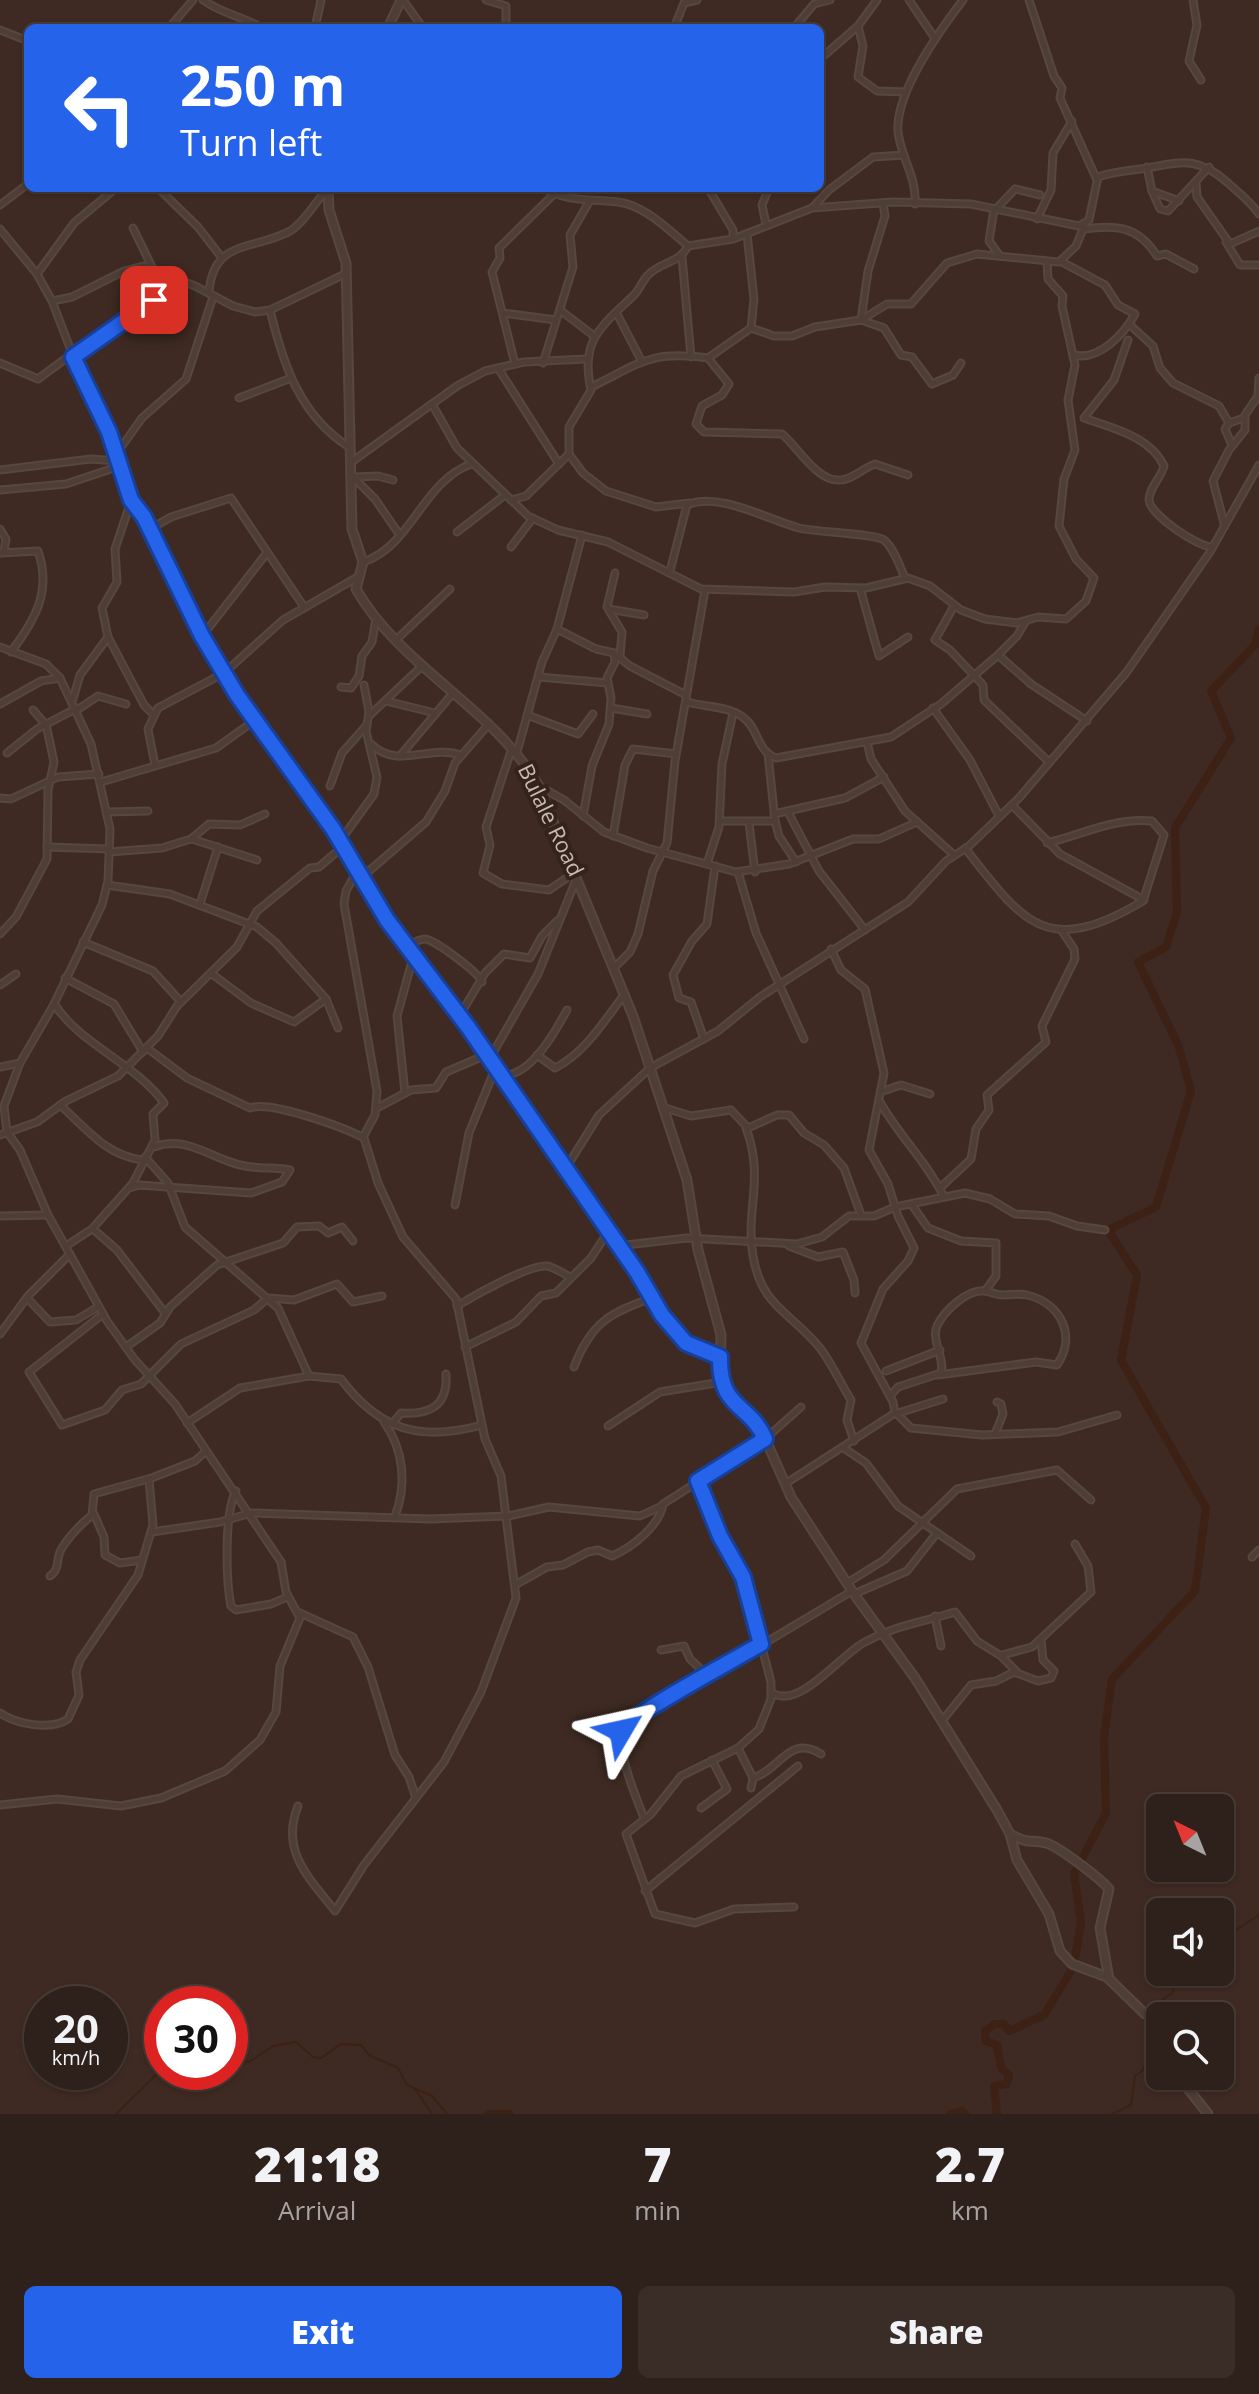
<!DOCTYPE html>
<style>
body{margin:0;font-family:"Open Sans",sans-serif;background:#3a2d27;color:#f1f3f6;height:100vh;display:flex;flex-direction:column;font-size:30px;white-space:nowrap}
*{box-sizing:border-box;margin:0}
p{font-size:26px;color:#a7a3a2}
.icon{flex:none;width:44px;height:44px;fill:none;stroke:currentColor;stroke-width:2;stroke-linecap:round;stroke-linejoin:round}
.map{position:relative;height:2114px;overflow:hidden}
.drawer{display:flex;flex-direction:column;background:#2e201a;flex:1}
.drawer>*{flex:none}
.hud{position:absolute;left:24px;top:24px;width:800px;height:168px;border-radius:12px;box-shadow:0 2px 6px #0004,0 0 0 2px #493e39;background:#2563eb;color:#fff;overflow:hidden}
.needle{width:52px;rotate:317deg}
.fabs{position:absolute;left:1146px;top:1794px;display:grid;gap:16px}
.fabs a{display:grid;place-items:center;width:88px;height:88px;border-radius:12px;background:#2e201a;box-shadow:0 2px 6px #0004,0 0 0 2px #493e39;font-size:40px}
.speed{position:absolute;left:24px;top:1986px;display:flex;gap:16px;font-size:40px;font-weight:700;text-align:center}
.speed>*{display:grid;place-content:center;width:104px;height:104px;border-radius:50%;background:#2e201a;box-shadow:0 2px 6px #0004,0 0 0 2px #493e39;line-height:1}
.speed small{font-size:20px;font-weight:400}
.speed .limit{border:12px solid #d22;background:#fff;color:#111}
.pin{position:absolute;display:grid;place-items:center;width:68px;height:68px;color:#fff;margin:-34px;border-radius:16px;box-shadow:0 4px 12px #0006}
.me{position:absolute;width:88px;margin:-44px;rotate:54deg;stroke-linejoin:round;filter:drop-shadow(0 0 6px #0008)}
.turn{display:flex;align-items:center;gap:28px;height:168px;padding:0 24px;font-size:36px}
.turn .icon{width:104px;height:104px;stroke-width:2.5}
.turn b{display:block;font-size:56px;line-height:68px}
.eta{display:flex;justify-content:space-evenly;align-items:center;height:136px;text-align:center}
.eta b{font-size:48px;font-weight:800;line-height:56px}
.cta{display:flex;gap:16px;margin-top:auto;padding:16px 24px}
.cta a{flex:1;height:92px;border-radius:12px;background:#2563eb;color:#fff;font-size:32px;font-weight:800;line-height:92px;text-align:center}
.cta a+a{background:#3a2d27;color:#f1f3f6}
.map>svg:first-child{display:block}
</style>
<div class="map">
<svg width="1259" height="2114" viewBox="0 0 1259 2114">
<rect width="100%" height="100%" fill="#3e2a22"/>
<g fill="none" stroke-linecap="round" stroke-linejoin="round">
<g stroke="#3c2114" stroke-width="2">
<polyline points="1220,1940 1259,1915"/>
<polyline points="1166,2016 1170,2005 1163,1999 1172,1993 1180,1972"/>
<polyline points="230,2060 249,2062 273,2046 296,2042 313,2057 321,2058 341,2044 361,2045 369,2055 398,2068 407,2085 432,2096 447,2114"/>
<polyline points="415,2089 432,2114"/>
<polyline points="116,2114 162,2069"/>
<polyline points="1112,2114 1131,2105 1135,2076 1143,2070 1160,2029"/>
</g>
<g stroke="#3c2114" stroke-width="8">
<polyline points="488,2114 509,2114"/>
<polyline points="951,2114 962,2111 965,2114"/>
<polyline points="997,2114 994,2086 1007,2084 1009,2075 1001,2068 997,2045 986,2041 985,2031 995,2024 1004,2024 1009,2031 1044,2015 1074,1966 1081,1922 1074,1874 1106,1813 1104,1737 1112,1679 1195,1591 1206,1508 1121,1360 1137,1275 1108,1230 1156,1207 1191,1091 1179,1047 1138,962 1166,947 1177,912 1175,828 1231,738 1211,691 1255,645 1259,629"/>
</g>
<g stroke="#57473f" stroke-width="9">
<g id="minor">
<path d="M203,0C222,14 242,16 262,28"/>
<polyline points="403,0 423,28"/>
<polyline points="486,0 506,6 506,28"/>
<polyline points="909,0 934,37"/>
<polyline points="1029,0 1054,76 1062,88 1060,98 1096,178"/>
<polyline points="1193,0 1197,25 1189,61 1201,80"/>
<polyline points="858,26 863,46 858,77 877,91 906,92"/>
<polyline points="169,28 193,0"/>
<polyline points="315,28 321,0"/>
<polyline points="674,28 684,3 697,0"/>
<polyline points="794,28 814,4 830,0"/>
<polyline points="0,30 28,41"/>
<polyline points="820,59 858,26 877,0"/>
<polyline points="1147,167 1152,191 1179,201"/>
<polyline points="1196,183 1197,197 1230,244 1259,231"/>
<polyline points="158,188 198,227 222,258"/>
<path d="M543,188C569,202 589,199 618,202C644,205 668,229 688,246L733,239L812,208L893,202L971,204L1079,226L1089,220L1098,177C1113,172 1126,171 1140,169C1179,163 1196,154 1228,183C1239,193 1250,201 1259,214"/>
<polyline points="708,188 733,230 733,238"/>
<polyline points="1152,191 1160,209 1168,211 1209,167"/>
<polyline points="883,203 885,216 868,271 861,320 884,328 901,355 912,357 932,384 953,375 961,363"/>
<path d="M915,204C917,177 901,158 898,132C895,93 940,30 963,0"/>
<polyline points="0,205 28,184"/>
<polyline points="813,207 829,190 873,157 904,155"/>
<polyline points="994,209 989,241 1000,256"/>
<polyline points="996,209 1015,189 1040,195"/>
<polyline points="1037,219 1051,190 1053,153 1072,121"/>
<polyline points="766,224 762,205 769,188"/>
<polyline points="133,228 152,267"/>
<polyline points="0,229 37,274 52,301 86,390 109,432 131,500 144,517 202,636 237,695 333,829 387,920 468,1027 637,1272 662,1315 686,1343 720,1357"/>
<path d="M1084,229C1117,224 1139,227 1157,256L1166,254L1194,269"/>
<polyline points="747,234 754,299 751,328"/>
<polyline points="1226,242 1240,265 1259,265"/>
<path d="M688,246C679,264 661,261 648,275C642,281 640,289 634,295C600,328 580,340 591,390L569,427V454L583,473L606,491L656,507L689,503"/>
<polyline points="682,257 691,357"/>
<path d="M1060,261L1105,285L1118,305L1135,314C1124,334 1099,361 1074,355"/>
<polyline points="37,274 74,223 116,188"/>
<path d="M209,293C213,238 254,251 290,231C303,223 313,206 323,194"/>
<polyline points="52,301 72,297 124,271 143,266 195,286 233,306 255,312 270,310 347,273"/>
<path d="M270,310C283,364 300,416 349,447"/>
<polyline points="560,310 594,336"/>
<polyline points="616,312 641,360"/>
<polyline points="503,313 556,320"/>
<polyline points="1129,324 1153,346 1160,368 1173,383 1219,406 1229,423"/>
<path d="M1128,340L1114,380L1084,418C1112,428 1150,436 1164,466C1161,478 1149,488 1149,500C1150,515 1198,547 1212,547"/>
<polyline points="73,357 179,281"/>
<polyline points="708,358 751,328 774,336 792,336 815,327 861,320 887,304 911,304 947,263 977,254 1059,262 1076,246 1085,224"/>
<polyline points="0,363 38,379 72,354"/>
<polyline points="543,363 573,267 570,235 589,202"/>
<polyline points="515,364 492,272 500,258 499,248 554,194"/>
<polyline points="498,368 559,464"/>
<path d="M591,387C641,363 650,350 708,358L729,384L722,395L702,406L696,424L704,432L782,434C797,446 817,482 840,480C852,480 863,468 875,464L908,475"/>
<polyline points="239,398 291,378"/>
<polyline points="432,404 457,448 528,516 558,530 608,542 701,589 794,592 825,587 866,588 908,578 930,586 961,610 985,619 1017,623 1038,617 1066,619 1086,601 1094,578 1076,559 1059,526 1064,479 1075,450 1068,400 1075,365 1062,306 1063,296 1048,279 1047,262"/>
<polyline points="1232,445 1225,429 1229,423 1244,418"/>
<polyline points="117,453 142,418 186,379 213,297"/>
<polyline points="350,463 457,386 485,371 524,362 586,359"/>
<polyline points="0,470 91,459 118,461"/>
<polyline points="350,474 375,499 399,534"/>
<polyline points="355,477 378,476 393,480"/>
<polyline points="0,490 66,484 120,466"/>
<polyline points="511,500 526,496 569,454"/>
<polyline points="1224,523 1213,481 1229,450 1245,430 1245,415 1258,396 1259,378"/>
<polyline points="0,529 6,539 4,551"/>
<polyline points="150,529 171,517 231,498 304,607"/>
<polyline points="457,532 505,495"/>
<polyline points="511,547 533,518"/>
<path d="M0,553L38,551C52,591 35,620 11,652"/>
<path d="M363,562C412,546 422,482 471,464"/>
<path d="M670,571L687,505C718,491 769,520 799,528C815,532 876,534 884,540C894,548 900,567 905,578"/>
<polyline points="615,573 607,607 622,632 620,656"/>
<polyline points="860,588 879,656 908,637"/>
<polyline points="954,606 935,640 950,650 983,685 984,700 1049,762"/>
<polyline points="609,609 644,615"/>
<polyline points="557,629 596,649 614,653 630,666 686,695"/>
<polyline points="203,635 266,554"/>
<polyline points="108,637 144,705 153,714"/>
<polyline points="397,639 450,589"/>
<polyline points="0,647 46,664 60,678 91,744 110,829 108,881 102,905 53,1006 20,1063 4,1106 7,1132 20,1150 48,1215 107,1321 135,1360 175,1404 281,1562 286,1592 300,1618 280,1666 276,1712 260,1740 225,1771 161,1798 121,1806 57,1799 0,1805"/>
<polyline points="998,655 1031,684 1087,721"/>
<polyline points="539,677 608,683"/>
<polyline points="341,687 351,688 359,676 362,656 372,642 376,618"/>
<polyline points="73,699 80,675 108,637 102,608 117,582 115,549 131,501"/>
<polyline points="386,701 435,713"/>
<path d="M687,702C704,707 730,706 744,718C759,729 756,750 776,758L891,737L941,704L998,655L1017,636L1026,621"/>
<polyline points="0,704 41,681 60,678"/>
<polyline points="611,708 647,714"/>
<polyline points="933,708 970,760 999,816"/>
<polyline points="33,710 45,724"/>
<polyline points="77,710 98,696 126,704"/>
<polyline points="370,715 423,665"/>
<polyline points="527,715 578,734 593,714"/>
<polyline points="867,742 871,759 905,811 954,855"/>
<path d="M371,744C397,770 430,744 461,755"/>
<polyline points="512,748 486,827 490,845 483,873 502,884 549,890 574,873"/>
<polyline points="517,752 542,662 557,629 582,535"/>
<polyline points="7,753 37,729 77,708"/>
<polyline points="768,754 775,821 779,836 796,862"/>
<polyline points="400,756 453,693"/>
<polyline points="155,765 148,729 158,708 224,673 283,620 356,578"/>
<polyline points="101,782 216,748 254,721"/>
<polyline points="330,786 342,753 365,727"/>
<polyline points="539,786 564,800 604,832 647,848 736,872 789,864 853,839 879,839 917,822"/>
<polyline points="0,798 11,799 58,777 99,774"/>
<polyline points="1012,805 1060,854 1144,900"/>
<polyline points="107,812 148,811"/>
<polyline points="788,812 819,871 865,930"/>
<polyline points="774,814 845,798 884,777"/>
<polyline points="583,816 592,766 609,724 611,698 607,678 615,662 614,653"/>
<polyline points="720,821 775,821"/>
<polyline points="749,823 755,872"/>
<polyline points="613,836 625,765 633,749 676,754"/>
<polyline points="192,839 257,860"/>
<polyline points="47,847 109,849"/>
<path d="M965,848C1024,924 1047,958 1143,901L1164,835L1152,821C1115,817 1081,835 1047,843"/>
<polyline points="109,852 162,848 191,839 209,824 240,825 265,814"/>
<polyline points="707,864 719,827 722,764 733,713"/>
<polyline points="358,870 343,837 374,794 377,777 366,731 369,712 364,685"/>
<polyline points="358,870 369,871 426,822 445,791 455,763 488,725"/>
<polyline points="738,872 756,933 804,1039"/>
<polyline points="356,873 346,891 344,904 377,1091 375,1115 363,1137"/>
<polyline points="107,885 170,894 257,927 276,943 326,999 338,1028"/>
<polyline points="200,904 218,847"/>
<polyline points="0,934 16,917 47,859 48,790 54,762 46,724"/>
<polyline points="83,942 153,971 181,1002"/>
<path d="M406,944C413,944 419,939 425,939C434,939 479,973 482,982"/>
<polyline points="613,969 630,952 638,934 653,871 667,843 675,761 705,590"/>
<polyline points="212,974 251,1003 294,1022 326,999"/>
<polyline points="65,978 114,1004 143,1052"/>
<polyline points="0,985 16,974"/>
<path d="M55,1005C81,1045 135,1063 164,1103L153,1114L155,1140L133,1183L92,1229L66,1246"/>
<polyline points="460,1015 485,973 504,954 530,958 542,936 557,921"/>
<polyline points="704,1039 691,1002 679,998 673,975 692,941 707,924 715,866"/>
<path d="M147,1048L187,1078L250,1108C269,1100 343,1127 364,1138L378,1183L403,1237L456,1299L485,1439L501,1476L516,1598L481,1692L444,1762L364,1865L335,1911C309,1878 280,1851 298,1806"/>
<path d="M537,1055L555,1068C585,1053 604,1021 624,995"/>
<polyline points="489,1060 538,974 576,880"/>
<polyline points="0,1067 20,1063"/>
<path d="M501,1075C530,1078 555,1032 567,1010"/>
<polyline points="883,1091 901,1085 930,1094"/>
<polyline points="405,1093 397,1016 414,954"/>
<path d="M880,1102C899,1136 927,1162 944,1197"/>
<path d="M60,1105C86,1128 105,1155 142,1160"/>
<polyline points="662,1107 691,1116 731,1110 748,1128 777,1115 789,1115 804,1133 824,1145 844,1168 861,1215"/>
<polyline points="377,1108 411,1090 436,1088 446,1072 486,1055"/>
<path d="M746,1128C765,1179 745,1210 753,1256C762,1308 790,1311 820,1348C833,1365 840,1383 851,1400L847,1420L854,1441"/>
<polyline points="0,1135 37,1122 66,1101 118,1076 158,1036 177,1006 237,947 257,911 310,868 319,867 340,849"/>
<path d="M145,1157L168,1183L185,1227L278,1308L309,1376L341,1379C379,1430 420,1442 482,1425"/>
<polyline points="566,1168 599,1115 650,1068 718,1031 760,997 908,902 946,861 969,846 1019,798 1126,673 1210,552 1259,465"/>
<path d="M129,1188L139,1185L251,1193L282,1182L290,1170C276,1167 260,1169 245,1166C214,1161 188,1134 154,1147"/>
<polyline points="940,1188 971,1159 976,1129 989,1110 987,1095 1046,1042 1042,1026 1075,959 1074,949 1062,931"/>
<polyline points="455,1205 469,1133 495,1069"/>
<polyline points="912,1205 928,1228 961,1241 996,1243 996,1276 985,1291"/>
<polyline points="0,1216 47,1215"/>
<polyline points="93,1229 117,1250 165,1313"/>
<polyline points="617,1246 687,1238 797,1244 822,1237 849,1216 874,1216 895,1207 965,1193 990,1199 1015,1214 1049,1216 1077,1226 1105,1230"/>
<polyline points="789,1246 818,1257 843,1252 854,1280 855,1293"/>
<polyline points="27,1298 50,1322 76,1320 98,1307"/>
<path d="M457,1306C475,1295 530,1264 547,1266C554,1267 564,1274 570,1277"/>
<polyline points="103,1314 29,1372 62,1425 105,1410 122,1390 141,1384 181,1344 254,1310 268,1298 294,1300 337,1284 353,1302 382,1296"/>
<polyline points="0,1334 28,1296 70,1254"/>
<polyline points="126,1347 160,1323 170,1307 217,1265 283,1243 297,1227 319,1226 328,1233 342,1227 353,1241"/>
<polyline points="465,1347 516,1322 541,1296 556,1293 591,1258 608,1232"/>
<path d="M574,1367C591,1323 609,1313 652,1298"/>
<polyline points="886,1371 940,1350"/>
<path d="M890,1396L898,1387L941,1373C945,1357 931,1341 937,1326C944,1311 967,1289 985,1291C991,1292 996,1295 1003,1295C1011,1295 1019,1293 1027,1295C1061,1303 1077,1336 1057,1365L1036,1362L938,1375"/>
<polyline points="895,1414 943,1399"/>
<polyline points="897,1414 911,1428 982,1435 1058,1432 1117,1415"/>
<path d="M384,1422C404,1450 407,1485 395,1516"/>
<polyline points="187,1423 240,1388 309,1376"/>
<path d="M392,1424L401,1413C430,1415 448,1406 446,1374"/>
<polyline points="608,1426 660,1392 722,1382"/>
<polyline points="995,1434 1003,1414 1001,1404 997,1402"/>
<polyline points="845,1449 866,1463 898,1506 971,1556"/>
<polyline points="698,1481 747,1590 771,1682 771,1699 759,1729 738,1748 681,1776 651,1814 626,1834 655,1914 695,1923 734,1909 794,1907"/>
<polyline points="785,1484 895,1413 893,1402 861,1343 883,1289 908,1261 914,1248 898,1216 888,1184 869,1150 884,1073 865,989 841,970 831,949"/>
<path d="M236,1491C224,1512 226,1581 231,1606L236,1610L271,1604L287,1597"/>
<polyline points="94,1514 104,1537 105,1555 120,1563 142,1560"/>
<polyline points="152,1532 220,1522 251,1513 429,1519 508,1516 549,1507 640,1516 662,1506"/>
<polyline points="1252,1557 1259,1550"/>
<path d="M50,1576C61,1569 55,1558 62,1548C70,1535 80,1525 92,1515L94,1494L148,1479"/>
<polyline points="847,1583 884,1560 957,1489 1057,1470 1091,1500"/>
<path d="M515,1585L547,1567L563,1565L588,1552L598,1550L612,1556C633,1547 660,1525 663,1504L765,1439L801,1407"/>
<polyline points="854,1594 907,1571 936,1534"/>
<polyline points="300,1613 353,1637 368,1667 395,1755 409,1777 416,1798"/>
<polyline points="935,1616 941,1646"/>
<polyline points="661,1650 684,1646 690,1659 706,1674"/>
<polyline points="1002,1655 1032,1647 1091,1592 1088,1566 1075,1544"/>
<path d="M772,1693C800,1710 841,1654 865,1642C896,1625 923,1622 955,1612L977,1641L1001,1656L1017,1672"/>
<path d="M0,1713C16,1724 50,1731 68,1719L79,1695L76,1672L80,1660L138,1575L153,1525L149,1479L195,1461L205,1452"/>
<polyline points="942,1721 971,1685 996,1681 1014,1672 1038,1681 1051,1678 1054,1671 1043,1660 1041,1640"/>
<polyline points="738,1748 753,1778 751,1788"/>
<path d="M753,1778C780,1770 789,1734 821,1754"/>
<polyline points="701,1808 727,1789 712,1760"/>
<path d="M644,1818C636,1797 613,1744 624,1725L703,1675L740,1658L852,1591"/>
<polyline points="645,1891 798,1766"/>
</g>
</g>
<g stroke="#57473f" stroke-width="11">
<g id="tertiary">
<polyline points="388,28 401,0"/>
<path d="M328,188L329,210L346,263L352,529L363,562L356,589C401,668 494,708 538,785L633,1016L687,1180L698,1250L721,1335L720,1378L728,1396L761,1429L791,1497L854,1594L915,1678L997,1810L1010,1834L1017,1860L1049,1914L1060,1951L1072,1964L1107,1977L1145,2014L1160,2020"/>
<path d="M1010,1834C1031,1845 1028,1839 1046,1843C1058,1846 1101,1879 1109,1889L1100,1928L1109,1979"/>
<polyline points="1178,2076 1208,2114"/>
</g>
</g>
<use href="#minor" stroke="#4e3e36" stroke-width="5"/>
<use href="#tertiary" stroke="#4e3e36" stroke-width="7"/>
</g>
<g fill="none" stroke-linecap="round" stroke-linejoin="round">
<g stroke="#184099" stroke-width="20">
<path id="route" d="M154,300L73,357L109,432L131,500L144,517L202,636L237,695L333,829L387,920L468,1027L637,1272L662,1315L686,1343L720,1357C719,1410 750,1403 765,1439L698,1481L720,1536L743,1577L761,1644C738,1658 628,1716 621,1731"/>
</g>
<use href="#route" stroke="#2563eb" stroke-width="14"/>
</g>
<g text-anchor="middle" stroke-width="8" stroke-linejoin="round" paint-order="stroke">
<g font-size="22" fill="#c9bab1" stroke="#33231b">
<text transform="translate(551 820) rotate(64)" y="8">Bulale Road</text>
</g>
</g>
</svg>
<div class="fabs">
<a><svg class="needle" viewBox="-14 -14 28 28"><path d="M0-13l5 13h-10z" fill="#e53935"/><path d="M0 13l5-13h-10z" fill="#a7a3a2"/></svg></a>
<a><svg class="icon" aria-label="sound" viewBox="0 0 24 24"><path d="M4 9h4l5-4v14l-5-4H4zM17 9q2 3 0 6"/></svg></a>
<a><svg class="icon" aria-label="search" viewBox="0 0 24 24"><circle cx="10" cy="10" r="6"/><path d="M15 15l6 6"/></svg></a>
</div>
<div class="speed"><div>20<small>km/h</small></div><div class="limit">30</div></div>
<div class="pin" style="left:154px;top:300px;background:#d93025"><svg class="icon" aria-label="arrive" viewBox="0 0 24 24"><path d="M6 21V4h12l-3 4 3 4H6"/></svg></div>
<svg class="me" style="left:621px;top:1731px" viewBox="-20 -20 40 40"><path d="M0-17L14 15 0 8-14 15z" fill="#2563eb" stroke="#fff" stroke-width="4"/></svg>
<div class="hud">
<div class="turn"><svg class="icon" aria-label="left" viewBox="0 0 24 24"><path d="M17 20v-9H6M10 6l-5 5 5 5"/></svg><div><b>250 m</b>Turn left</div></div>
</div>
</div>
<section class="drawer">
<div class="eta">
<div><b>21:18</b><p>Arrival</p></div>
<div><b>7</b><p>min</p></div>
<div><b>2.7</b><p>km</p></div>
</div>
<div class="cta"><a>Exit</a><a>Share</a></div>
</section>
